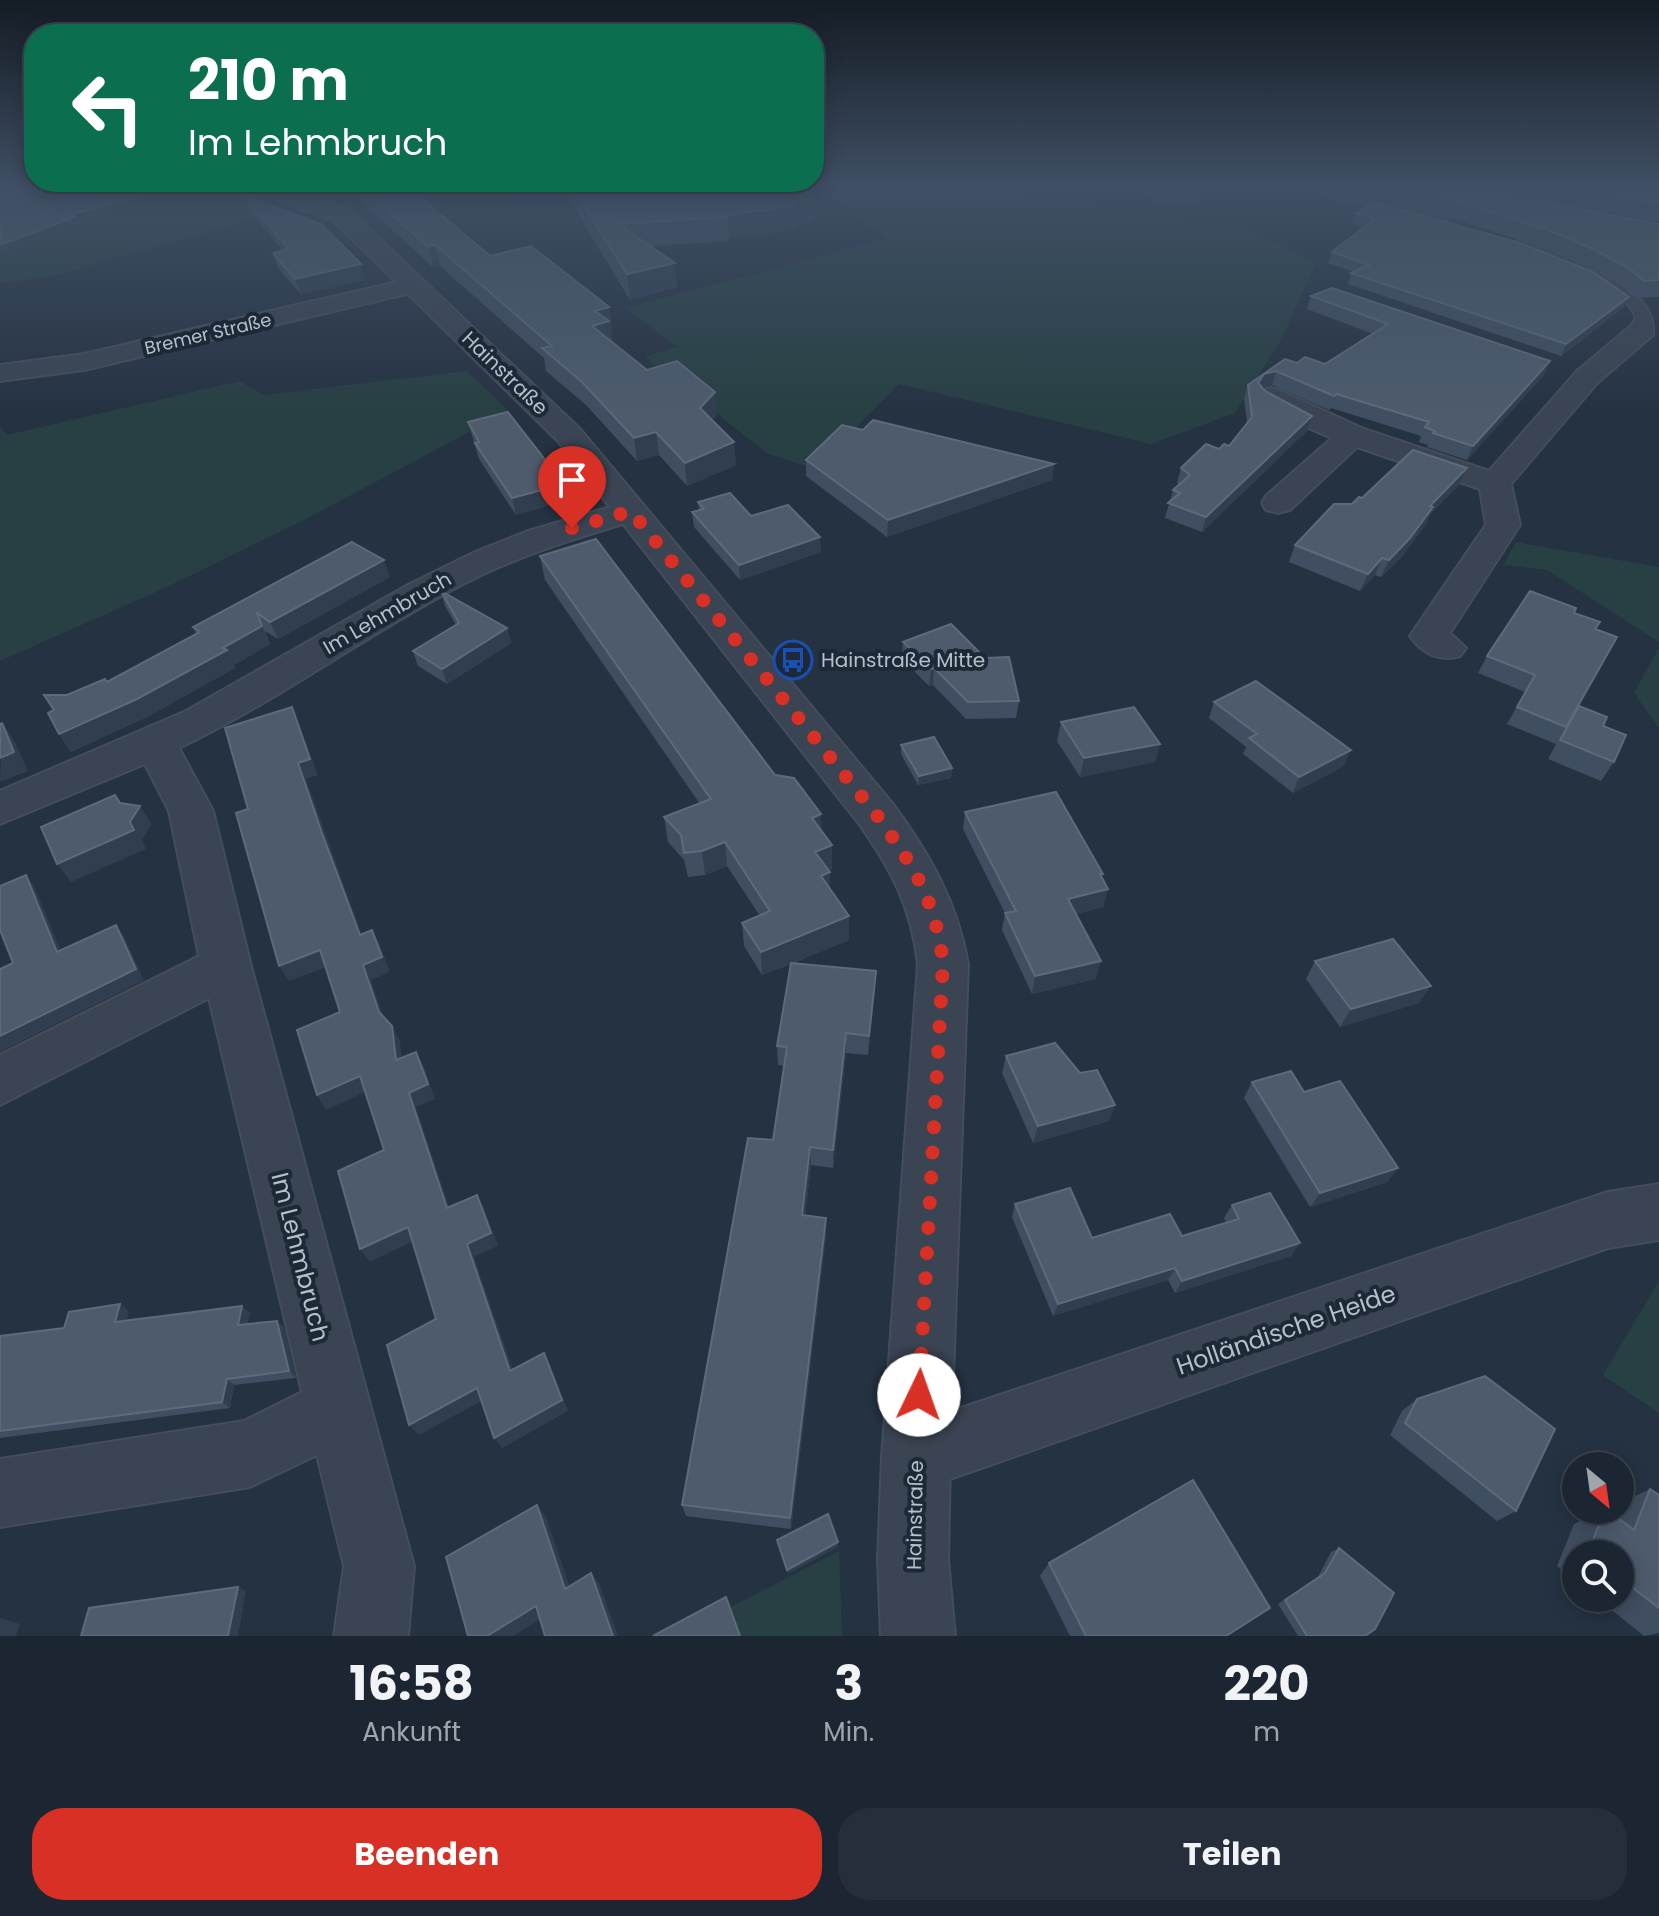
<!DOCTYPE html>
<html lang="de">
<meta charset="utf-8">
<style>
body{margin:0;font-family:Poppins,sans-serif;background:#252e3a;color:#f1f3f6;height:100vh;display:flex;flex-direction:column;font-size:30px;white-space:nowrap}
*{box-sizing:border-box;margin:0}
p{font-size:26px;color:#a0a5ac}
.icon{flex:none;width:44px;height:44px;fill:none;stroke:currentColor;stroke-width:2;stroke-linecap:round;stroke-linejoin:round}
.map{position:relative;height:1636px;overflow:hidden}
.sheet{display:flex;flex-direction:column;background:#1c2632;flex:1}
.sheet>*{flex:none}
.guide{position:absolute;left:24px;top:24px;width:800px;height:168px;border-radius:32px;box-shadow:0 4px 20px #0003,0 0 0 2px #3a434d;background:#0b6e4f;color:#fff;overflow:hidden}
.needle{width:52px;rotate:151deg}
.fabs{position:absolute;left:1562px;top:1452px;display:grid;gap:16px}
.fabs a{display:grid;place-items:center;width:72px;height:72px;border-radius:50%;background:#1c2632;box-shadow:0 4px 20px #0003,0 0 0 2px #3a434d;font-size:40px}
.pin{position:absolute;display:grid;place-items:center;width:68px;height:68px;color:#fff;margin:-82px -34px;border-radius:50% 50% 50% 0;rotate:-45deg;box-shadow:0 0 8px #0007}
.pin .icon{rotate:45deg}
.me{position:absolute;width:88px;margin:-44px;rotate:3deg;stroke-linejoin:round;filter:drop-shadow(0 0 6px #0008)}
.turn{display:flex;align-items:center;gap:28px;height:168px;padding:0 32px;font-size:36px}
.turn .icon{width:104px;height:104px;stroke-width:2.5}
.turn b{display:block;font-size:56px;line-height:68px}
.eta{display:flex;justify-content:space-evenly;align-items:center;height:136px;text-align:center}
.eta b{font-size:48px;font-weight:700;line-height:56px}
.action{display:flex;gap:16px;margin-top:auto;padding:16px 32px}
.action a{flex:1;height:92px;border-radius:32px;background:#d93025;color:#fff;font-size:32px;font-weight:700;line-height:92px;text-align:center}
.action a+a{background:#252e3a;color:#f1f3f6}
.map>svg:first-child{display:block}
</style>
<div class="map">
<svg width="1659" height="1636" viewBox="0 0 1659 1636">
<rect width="100%" height="100%" fill="#253242"/>
<g fill="#274043">
<polygon points="0,185 226,185 289,209 55,276 0,283"/>
<polygon points="863,185 953,185 1066,203 1239,223 1316,263 1281,340 1235,413 1151,444 899,384 815,469 768,454 645,357 677,347 626,308 889,238 852,216 860,212 827,194"/>
<polygon points="467,371 509,411 304,520 165,588 0,661 0,427 7,435 240,381 263,395"/>
<polygon points="1516,542 1659,567 1659,642 1547,570 1503,565"/>
<polygon points="1659,648 1659,728 1634,693"/>
<polygon points="1659,1281 1659,1413 1603,1375"/>
<polygon points="839,1551 842,1636 675,1636"/>
</g>
<g fill="none" stroke-linecap="round" stroke-linejoin="round">
<g stroke="#434d5b" stroke-width="4">
<g id="minor">
<polygon points="1381,185 1403,185 1390,199 1445,218 1448,223 1445,228 1437,230 1385,215 1368,202 1371,193"/>
<path d="M1591,185H1659V195L1572,200L1531,214L1520,207C1535,188 1568,187 1591,185Z"/>
<path d="M1518,241C1550,249 1659,280 1653,335L1597,383L1511,484L1520,525L1450,633L1466,648L1460,656C1440,662 1422,654 1410,636L1486,525L1480,489L1357,447L1290,510L1278,513L1266,510L1262,503L1266,496L1332,438C1312,429 1269,414 1257,397L1261,391L1271,388L1281,391L1364,429L1489,471L1577,371L1632,325L1636,317C1617,274 1551,264 1510,253L1506,248L1510,243Z"/>
<polygon points="414,278 423,280 426,285 423,290 84,370 0,381 0,365 84,354"/>
<path d="M631,501L643,504L647,511L643,518C582,536 522,554 465,583C367,634 278,701 179,748L213,811L251,966L414,1566L408,1636H334L344,1566L317,1455L250,1487L0,1527V1459L244,1421L302,1392L209,998L0,1105V1055L199,956L169,811L145,764L0,824V791L186,711L408,585L475,552L528,531Z"/>
<polygon points="1659,1184 1659,1240 1608,1248 916,1491 892,1481 882,1457 892,1433 916,1423 1608,1192"/>
</g>
</g>
<g stroke="#434d5b" stroke-width="4">
<path id="tertiary" d="M250,185H280L350,211L580,429L892,803C929,853 957,901 968,964L950,1457L948,1560L955,1636H881L878,1560L882,1457L918,964C911,907 893,872 860,825L558,441L334,221L254,189Z"/>
</g>
<use href="#minor" fill="#3a4452" fill-rule="evenodd"/>
<use href="#tertiary" fill="#3a4452" fill-rule="evenodd"/>
</g>
<g fill="#404e61">
<polygon points="343,185 423,185 425,193 418,195 490,256 609,307 612,329 610,330 612,342 647,370 717,415 712,420 736,465 687,486 659,455 637,461 586,405 546,371 544,358 440,266 433,267"/>
<polygon points="566,185 832,185 832,187 806,190 814,222 795,224 796,230 729,238 729,241 651,246 677,287 630,300 569,199"/>
<polygon points="1136,185 1210,185 1195,202 1154,202"/>
<polygon points="1313,185 1378,185 1374,189 1375,191 1370,207 1629,297 1623,308 1561,356 1348,284 1351,273 1354,272 1328,263 1332,252 1364,228 1352,224 1355,213 1369,207 1319,197 1320,193 1311,191"/>
<polygon points="1399,185 1456,185 1659,224 1659,297 1635,298 1622,286 1585,266 1540,247 1394,199"/>
<polygon points="1464,185 1566,185 1542,189 1527,197"/>
<polygon points="1659,185 1659,222 1568,205 1575,189"/>
<polygon points="244,196 365,280 301,294 278,268 273,253 283,251 249,210"/>
<polygon points="1311,296 1544,375 1467,460 1427,447 1428,445 1419,442 1421,436 1331,408 1329,410 1272,385 1262,388 1307,431 1202,532 1165,518 1173,490 1179,485 1177,483 1181,468 1219,449 1229,446 1247,423 1244,399 1248,385 1285,359 1297,363 1325,364 1373,334 1307,309"/>
<polygon points="468,422 567,500 516,515 479,459"/>
<polygon points="863,430 1054,464 1052,480 887,537 806,476 806,460"/>
<polygon points="1467,468 1459,485 1430,514 1426,524 1403,555 1381,577 1375,575 1360,591 1289,562 1295,545 1352,504 1362,498"/>
<polygon points="698,502 751,516 821,552 740,580 694,527 692,512 699,510"/>
<polygon points="540,556 775,775 822,831 832,845 832,869 829,870 830,890 849,916 849,940 793,963 875,990 868,1055 846,1053 833,1168 811,1165 805,1216 826,1218 826,1235 791,1529 686,1516 682,1505 773,1140 785,1066 778,1065 777,1046 791,964 762,975 744,946 742,923 760,916 727,866 705,875 688,877 684,860 668,842 664,817 700,804 545,580"/>
<polygon points="390,577 278,639 265,631 270,644 234,665 235,668 147,717 71,752 59,734 54,710 196,634 193,627"/>
<polygon points="441,591 507,628 511,643 447,684 418,666 413,651 456,625 445,606"/>
<polygon points="1574,613 1595,629 1574,714 1603,726 1614,762 1601,781 1548,759 1561,735 1556,744 1507,724 1525,692 1478,673 1487,656"/>
<polygon points="903,642 1019,701 1016,718 966,719 933,685 929,686 902,659"/>
<polygon points="1214,702 1344,766 1293,793 1243,754 1246,747 1209,718"/>
<polygon points="1061,722 1160,744 1155,762 1080,777 1057,741"/>
<polygon points="901,745 952,768 951,778 918,785 901,754"/>
<polygon points="965,812 1102,878 1108,889 1103,907 1076,914 1096,979 1032,994 1002,930 1005,913 963,829"/>
<polygon points="1315,961 1419,1003 1340,1027 1306,979"/>
<polygon points="1006,1056 1115,1105 1109,1121 1033,1143 1002,1073"/>
<polygon points="1252,1082 1304,1092 1398,1168 1387,1182 1310,1207 1244,1098"/>
<polygon points="1015,1204 1092,1238 1182,1236 1226,1223 1224,1218 1232,1205 1300,1243 1291,1256 1175,1293 1168,1280 1053,1316 1012,1217"/>
<polygon points="242,1306 250,1313 247,1324 277,1321 284,1328 296,1378 234,1385 230,1408 0,1438 0,1336 64,1328 129,1311 126,1320"/>
<polygon points="1417,1399 1516,1511 1497,1521 1390,1435 1402,1411"/>
<polygon points="1650,1489 1659,1495 1659,1633 1644,1636 1597,1598 1620,1598 1620,1554 1576,1554 1576,1582 1557,1566 1574,1524 1604,1510 1607,1510 1613,1515 1615,1510 1620,1510 1620,1503"/>
<polygon points="1339,1548 1365,1636 1298,1636 1278,1604 1318,1577 1331,1552"/>
<polygon points="1049,1563 1226,1636 1070,1636 1040,1576"/>
</g>
<g fill="#303e50">
<polygon points="401,185 423,185 425,193 404,198"/>
<polygon points="787,185 832,185 832,187 787,193"/>
<polygon points="1200,185 1210,185 1195,202 1199,186"/>
<polygon points="1532,185 1566,185 1542,189 1527,197"/>
<polygon points="161,190 164,197 77,222 78,225 0,254 0,245 70,215"/>
<polygon points="814,199 814,222 795,224 796,230 729,238 728,217 726,215 791,202"/>
<polygon points="435,245 440,266 433,267 428,247"/>
<polygon points="675,263 677,287 630,300 627,274"/>
<polygon points="361,264 365,280 301,294 295,279"/>
<polygon points="1629,297 1623,308 1561,356 1566,344"/>
<polygon points="609,307 612,329 610,330 612,343 592,326 595,311"/>
<polygon points="1550,361 1544,375 1467,460 1473,446"/>
<polygon points="1276,371 1272,385 1260,388 1258,383 1264,374"/>
<polygon points="715,392 717,415 702,432 700,408"/>
<polygon points="1312,416 1307,431 1202,532 1206,517"/>
<polygon points="656,432 659,455 637,461 634,438"/>
<polygon points="734,442 736,465 687,486 685,463"/>
<polygon points="1054,464 1052,480 887,537 888,520"/>
<polygon points="1467,468 1459,485 1430,514 1426,524 1403,555 1381,577 1389,560 1430,506"/>
<polygon points="564,484 567,500 516,515 512,498"/>
<polygon points="820,537 821,552 740,580 739,565"/>
<polygon points="1382,558 1375,575 1360,591 1368,574"/>
<polygon points="384,560 390,577 278,639 270,622"/>
<polygon points="257,613 270,644 234,665 235,668 147,717 71,752 59,734 223,648"/>
<polygon points="507,628 511,643 447,684 442,669"/>
<polygon points="934,668 933,685 929,686 931,669"/>
<polygon points="292,707 299,724 318,775 306,779 367,950 360,935 298,763"/>
<polygon points="2,723 15,742 28,771 0,782"/>
<polygon points="1160,744 1155,762 1080,777 1084,758"/>
<polygon points="1351,750 1344,766 1293,793 1299,777"/>
<polygon points="952,768 951,778 918,785 919,776"/>
<polygon points="115,795 128,813 140,806 152,824 142,840 146,849 71,882 57,864 120,803"/>
<polygon points="821,814 822,839 812,818"/>
<polygon points="725,842 727,866 705,875 702,851"/>
<polygon points="832,845 832,869 816,875 815,852"/>
<polygon points="830,872 830,896 821,876"/>
<polygon points="26,875 34,886 66,963 57,952"/>
<polygon points="1108,889 1103,907 1064,917 1068,899"/>
<polygon points="849,916 849,940 762,975 761,952"/>
<polygon points="116,925 124,936 144,980 0,1052 0,1036"/>
<polygon points="372,930 380,945 390,972 371,980 387,1027 379,1012 363,965"/>
<polygon points="320,950 329,966 289,981 279,966"/>
<polygon points="1101,961 1096,979 1032,994 1035,976"/>
<polygon points="876,971 875,990 868,1055 869,1036"/>
<polygon points="1431,986 1419,1003 1340,1027 1351,1009"/>
<polygon points="392,1026 400,1041 404,1075 396,1060"/>
<polygon points="846,1033 846,1053 833,1168 833,1150"/>
<polygon points="416,1052 424,1067 435,1099 416,1107 454,1222 447,1208 409,1093"/>
<polygon points="360,1076 368,1091 326,1110 317,1095"/>
<polygon points="1115,1105 1109,1121 1033,1143 1038,1126"/>
<polygon points="810,1147 811,1165 803,1232 802,1215"/>
<polygon points="1398,1168 1387,1182 1310,1207 1320,1193"/>
<polygon points="477,1195 484,1208 498,1246 474,1257 517,1382 510,1371 467,1244"/>
<polygon points="826,1218 826,1235 791,1529 790,1518"/>
<polygon points="408,1227 416,1240 370,1262 360,1249"/>
<polygon points="1300,1243 1291,1256 1175,1293 1182,1281"/>
<polygon points="1175,1268 1168,1280 1053,1316 1058,1304"/>
<polygon points="120,1304 129,1311 124,1329 115,1322"/>
<polygon points="242,1306 250,1313 246,1332 238,1325"/>
<polygon points="277,1321 284,1328 296,1378 289,1371"/>
<polygon points="544,1353 550,1364 568,1411 502,1448 494,1438"/>
<polygon points="227,1379 234,1385 230,1408 222,1402"/>
<polygon points="477,1388 485,1399 419,1435 409,1425"/>
<polygon points="537,1505 546,1517 574,1599 565,1589"/>
<polygon points="838,1542 838,1547 788,1574 787,1570"/>
<polygon points="591,1573 599,1583 618,1636 613,1636"/>
<polygon points="238,1587 246,1591 238,1636 228,1636"/>
<polygon points="536,1606 546,1616 513,1636 487,1636"/>
<polygon points="0,1618 20,1624 16,1636 0,1636"/>
</g>
<g fill="#4d5b6d" stroke="#5d6a7c" stroke-width="2">
<polygon points="0,185 158,185 161,190 70,215 75,217 0,245"/>
<polygon points="359,185 406,185 490,256 531,246 609,307 595,311 609,321 592,326 647,370 677,361 715,392 700,408 734,442 685,463 656,432 634,438 582,382 542,348 552,346 435,245 428,247"/>
<polygon points="571,185 800,185 814,199 791,202 795,206 726,215 728,217 618,224 675,263 627,274"/>
<polygon points="1156,185 1200,185 1199,186 1157,186"/>
<polygon points="1342,185 1372,185 1375,191"/>
<polygon points="1403,185 1456,185 1659,224 1659,280 1644,281 1630,269 1593,249 1548,230"/>
<polygon points="1630,185 1659,185 1659,204 1575,189"/>
<polygon points="244,196 321,224 361,264 295,279 273,253 289,249"/>
<polygon points="1377,203 1520,243 1593,272 1629,297 1566,344 1351,273 1369,265 1332,252 1375,219 1355,213"/>
<polygon points="1332,288 1550,361 1473,446 1433,433 1435,431 1425,427 1429,422 1336,394 1334,396 1276,371 1264,374 1258,383 1265,391 1312,416 1206,517 1168,503 1180,493 1173,490 1190,475 1181,468 1206,444 1219,449 1224,444 1229,446 1252,417 1248,385 1285,359 1297,363 1305,357 1325,364 1388,324 1311,296"/>
<polygon points="508,412 564,484 512,498 475,443 479,442 468,422"/>
<polygon points="873,420 1054,464 888,520 806,460 842,425 863,430"/>
<polygon points="1413,450 1467,468 1430,506 1433,507 1410,538 1389,560 1382,558 1368,574 1295,545 1334,504 1352,504 1359,497 1362,498"/>
<polygon points="730,493 751,516 788,505 820,537 739,565 692,512 704,509 698,502"/>
<polygon points="596,539 775,775 794,778 821,814 812,818 832,845 815,852 830,872 821,876 849,916 761,952 742,923 770,911 725,842 702,851 684,853 681,835 664,817 711,799 540,556"/>
<polygon points="352,542 384,560 270,622 257,613 262,626 223,648 227,650 137,699 59,734 48,713 54,710 44,695 67,695 105,679 107,682 200,632 193,627"/>
<polygon points="441,591 507,628 442,669 413,651 459,623"/>
<polygon points="1530,591 1576,608 1574,613 1600,622 1595,629 1617,637 1566,727 1517,707 1535,675 1487,656"/>
<polygon points="951,624 985,658 1009,657 1019,701 968,702 934,668 931,669 903,642"/>
<polygon points="1256,681 1351,750 1299,777 1249,738 1257,734 1214,702"/>
<polygon points="1579,706 1607,717 1603,726 1626,735 1614,762 1560,740"/>
<polygon points="292,707 310,759 298,763 322,833 360,935 372,930 382,957 363,965 379,1012 392,1026 396,1060 416,1052 428,1084 409,1093 447,1208 477,1195 491,1233 467,1244 510,1371 544,1353 562,1400 494,1438 477,1388 409,1425 387,1345 436,1319 408,1227 360,1249 338,1171 384,1150 360,1076 317,1095 297,1030 340,1012 320,950 279,966 236,813 248,809 225,728"/>
<polygon points="1134,707 1160,744 1084,758 1061,722"/>
<polygon points="2,723 14,752 0,758 0,724"/>
<polygon points="934,737 952,768 919,776 901,745"/>
<polygon points="1056,792 1103,874 1100,874 1108,889 1068,899 1101,961 1035,976 1005,913 1016,911 965,812"/>
<polygon points="115,795 120,803 140,806 130,822 134,830 57,864 41,827"/>
<polygon points="26,875 57,952 116,925 136,969 0,1036 0,969 13,963 0,930 0,886"/>
<polygon points="1393,939 1431,986 1351,1009 1315,961"/>
<polygon points="791,963 876,971 869,1036 846,1033 833,1150 810,1147 802,1215 826,1218 790,1518 682,1505 748,1138 773,1140 787,1047 777,1046"/>
<polygon points="1055,1043 1080,1073 1097,1070 1115,1105 1038,1126 1006,1056"/>
<polygon points="1291,1071 1304,1092 1340,1081 1398,1168 1320,1193 1252,1082"/>
<polygon points="1070,1188 1092,1238 1170,1214 1182,1236 1239,1219 1232,1205 1270,1193 1300,1243 1182,1281 1175,1268 1058,1304 1015,1204"/>
<polygon points="120,1304 115,1322 242,1306 238,1325 277,1321 289,1371 227,1379 222,1402 0,1431 0,1336 64,1328 69,1312"/>
<polygon points="1485,1376 1555,1429 1516,1511 1405,1423 1417,1399"/>
<polygon points="1193,1480 1270,1608 1226,1636 1086,1636 1049,1563"/>
<polygon points="1650,1489 1659,1495 1659,1608 1620,1578 1620,1554 1590,1554 1588,1552 1605,1510 1607,1510 1634,1530"/>
<polygon points="537,1505 565,1589 591,1573 613,1636 545,1636 536,1606 487,1636 468,1636 446,1557"/>
<polygon points="828,1514 838,1542 787,1570 777,1540"/>
<polygon points="1339,1548 1394,1593 1375,1629 1365,1636 1307,1636 1285,1600 1325,1573"/>
<polygon points="238,1587 228,1636 81,1636 89,1608"/>
<polygon points="726,1597 740,1636 653,1636"/>
</g>
<linearGradient id="sky" x2="0" y2="1"><stop stop-color="#141c24"/><stop offset="0.45" stop-color="#404f65"/><stop offset="1" stop-color="#404f65" stop-opacity="0"/></linearGradient>
<rect width="1659" height="414" fill="url(#sky)"/>
<g fill="none" stroke-linecap="round" stroke-linejoin="round">
<path stroke="#d93025" stroke-width="14" stroke-dasharray="0 25.2" d="M572,528L631,511L876,814C913,865 936,900 943,964L919,1395"/>
</g>
<defs>
<g id="bus-ring" transform="scale(2)"><circle r="9.5" fill="#1e2937" stroke="#1a4fb4" stroke-width="1.5"/><path d="M-5-6H5V4H4V6H2V4H-2V6H-4V4H-5ZM-3.5-4V0h7V-4ZM-3.5 1.2v1.5H-2V1.2ZM2 1.2v1.5H3.5V1.2Z" fill="#1a4fb4"/></g>
</defs>
<g fill-rule="evenodd">
<use href="#bus-ring" x="793" y="660"/>
</g>
<g text-anchor="middle" stroke-width="8" stroke-linejoin="round" paint-order="stroke">
<g font-size="18" fill="#b7bfcc" stroke="#1e2937">
<text transform="translate(208 334) rotate(-13)" y="6">Bremer Straße</text>
</g>
<g font-size="20" fill="#b7bfcc" stroke="#1e2937">
<text transform="translate(505 373) rotate(44)" y="7">Hainstraße</text>
<text transform="translate(387 613) rotate(-30)" y="7">Im Lehmbruch</text>
<text transform="translate(915 1515) rotate(-89)" y="7">Hainstraße</text>
</g>
<g font-size="20" fill="#b7bfcc" stroke="#1e2937" text-anchor="start">
<text x="821" y="667">Hainstraße Mitte</text>
</g>
<g font-size="24" fill="#b7bfcc" stroke="#1e2937">
<text transform="translate(300 1257) rotate(76)" y="8">Im Lehmbruch</text>
<text transform="translate(1286 1330) rotate(-19)" y="8">Holländische Heide</text>
</g>
</g>
</svg>
<div class="fabs">
<a><svg class="needle" viewBox="-14 -14 28 28"><path d="M0-13l5 13h-10z" fill="#e53935"/><path d="M0 13l5-13h-10z" fill="#a0a5ac"/></svg></a>
<a><svg class="icon" aria-label="search" viewBox="0 0 24 24"><circle cx="10" cy="10" r="6"/><path d="M15 15l6 6"/></svg></a>
</div>
<div class="pin" style="left:572px;top:528px;background:#d93025"><svg class="icon" aria-label="arrive" viewBox="0 0 24 24"><path d="M6 21V4h12l-3 4 3 4H6"/></svg></div>
<svg class="me" style="left:919px;top:1395px" viewBox="-20 -20 40 40"><circle r="19" fill="#fff"/><path d="M0-13L10 11 0 6-10 11z" fill="#d93025"/></svg>
<div class="guide">
<div class="turn"><svg class="icon" aria-label="left" viewBox="0 0 24 24"><path d="M17 20v-9H6M10 6l-5 5 5 5"/></svg><div><b>210 m</b>Im Lehmbruch</div></div>
</div>
</div>
<section class="sheet">
<div class="eta">
<div><b>16:58</b><p>Ankunft</p></div>
<div><b>3</b><p>Min.</p></div>
<div><b>220</b><p>m</p></div>
</div>
<div class="action"><a>Beenden</a><a>Teilen</a></div>
</section>
